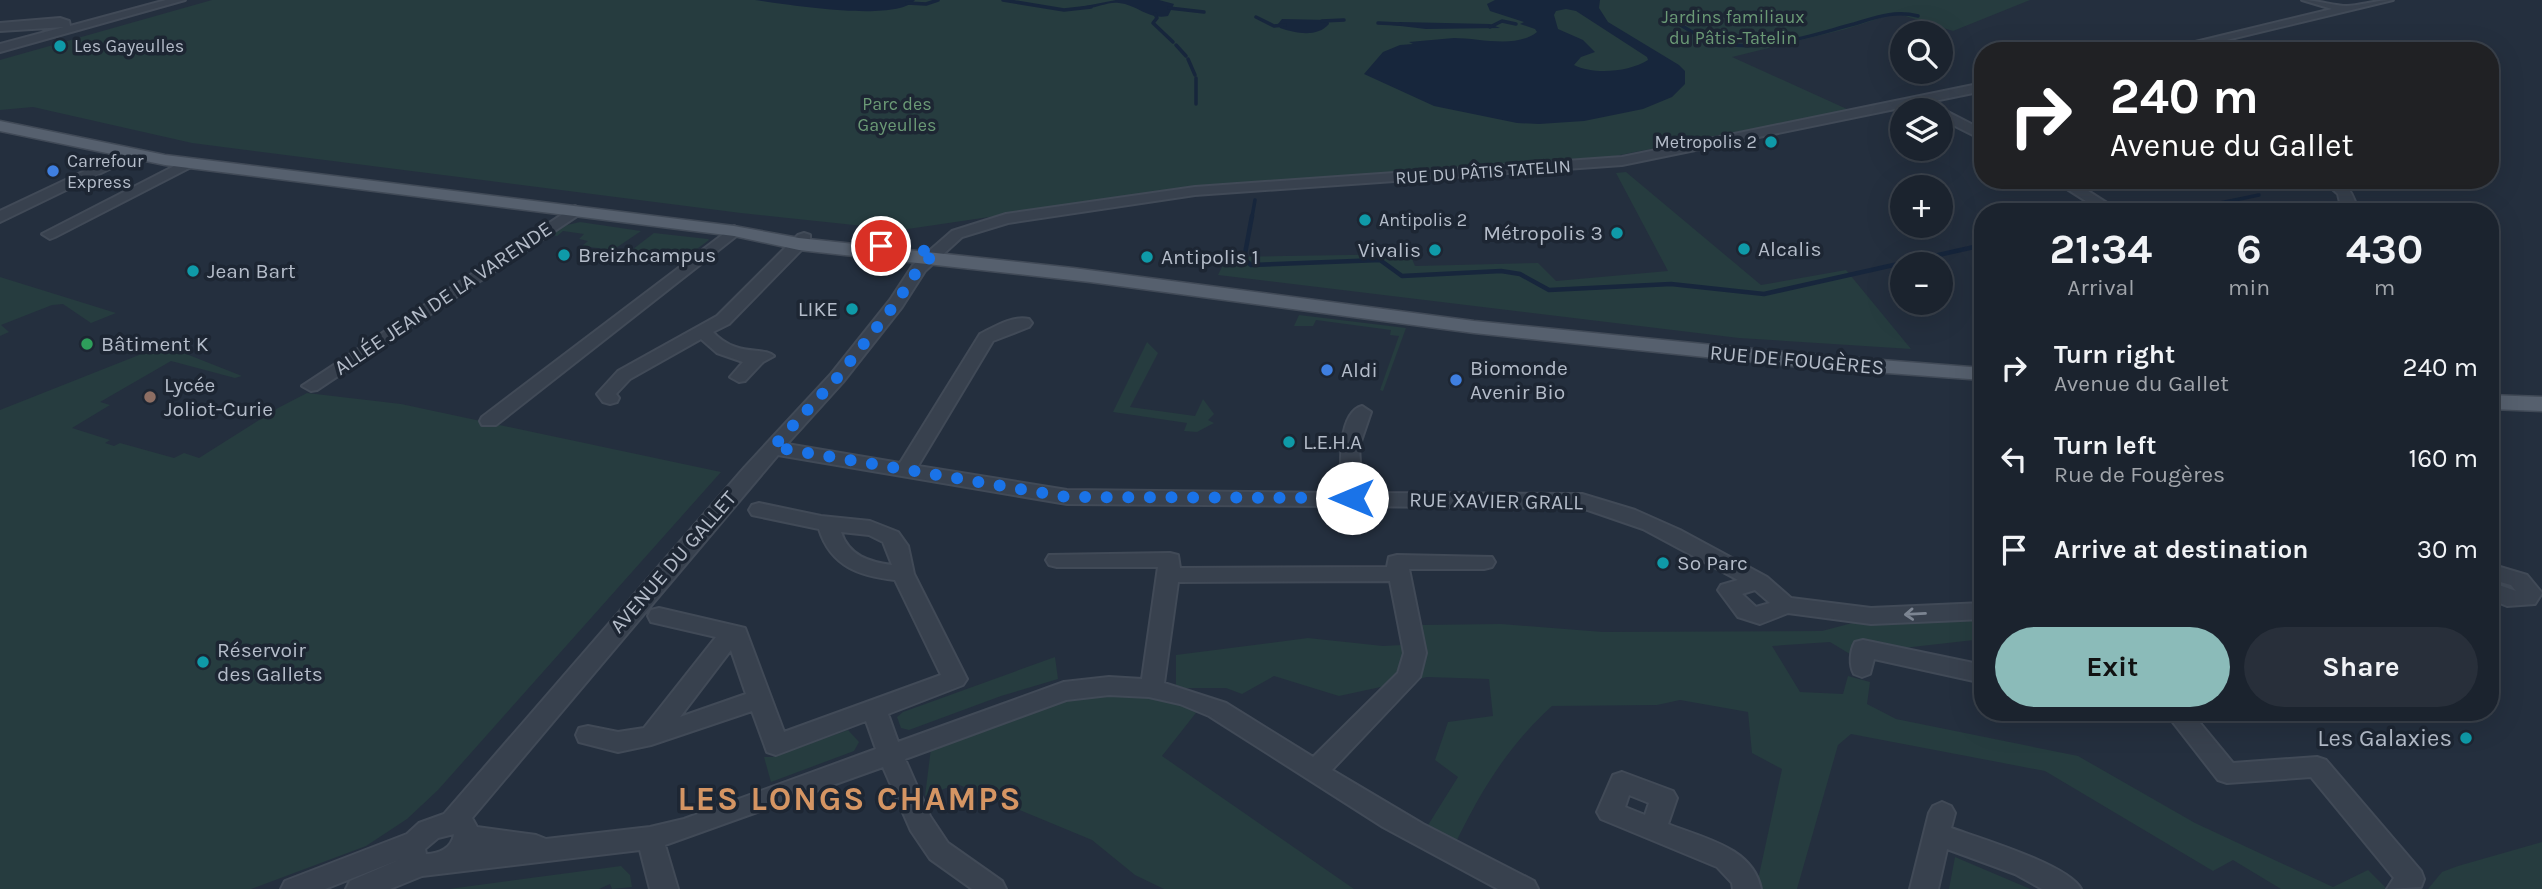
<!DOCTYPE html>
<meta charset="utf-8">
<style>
body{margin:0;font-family:Karla,sans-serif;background:#282f3a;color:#f1f3f6;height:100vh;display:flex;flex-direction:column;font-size:26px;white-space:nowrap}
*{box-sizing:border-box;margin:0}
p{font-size:23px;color:#a0a4aa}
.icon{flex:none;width:38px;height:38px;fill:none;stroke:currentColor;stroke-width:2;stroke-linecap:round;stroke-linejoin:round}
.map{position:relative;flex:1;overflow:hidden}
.details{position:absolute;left:1974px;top:203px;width:525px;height:518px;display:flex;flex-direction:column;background:#1b232e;border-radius:28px;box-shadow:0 7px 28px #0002,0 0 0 2px #39404a}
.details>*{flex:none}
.guide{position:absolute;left:1974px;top:42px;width:525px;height:147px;border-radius:28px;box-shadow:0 7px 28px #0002,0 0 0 2px #39404a;background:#202124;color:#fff;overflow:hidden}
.tools{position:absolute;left:1890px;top:21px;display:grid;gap:14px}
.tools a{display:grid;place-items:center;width:63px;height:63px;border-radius:50%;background:#1b232e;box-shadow:0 7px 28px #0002,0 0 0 2px #39404a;font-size:35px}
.pin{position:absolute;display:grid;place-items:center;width:60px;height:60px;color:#fff;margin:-30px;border:4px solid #fff;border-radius:50%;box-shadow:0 2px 7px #0007}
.me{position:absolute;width:77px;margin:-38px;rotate:270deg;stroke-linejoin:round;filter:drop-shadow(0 0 5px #0008)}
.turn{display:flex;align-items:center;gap:24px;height:147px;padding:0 21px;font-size:32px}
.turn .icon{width:91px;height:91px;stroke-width:2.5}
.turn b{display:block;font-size:49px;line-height:60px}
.eta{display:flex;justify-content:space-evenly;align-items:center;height:119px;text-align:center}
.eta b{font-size:42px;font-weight:700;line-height:49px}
.cta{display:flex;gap:14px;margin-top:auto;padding:14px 21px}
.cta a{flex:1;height:80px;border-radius:42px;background:#8bbbb9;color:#111;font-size:28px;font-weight:700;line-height:80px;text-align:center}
.cta a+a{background:#282f3a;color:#f1f3f6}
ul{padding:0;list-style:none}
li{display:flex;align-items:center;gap:21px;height:91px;padding:0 21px}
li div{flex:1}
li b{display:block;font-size:26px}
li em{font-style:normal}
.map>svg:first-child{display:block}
</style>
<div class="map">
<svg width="2542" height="889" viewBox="0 0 2542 889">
<rect width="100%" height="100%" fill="#242f3e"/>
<g fill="#263c3f">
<polygon points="212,0 2030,0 1953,31 1896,13 1846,29 1732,57 1849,110 1600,159 1205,185 901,230 741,213 192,143 33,107 0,110 0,60"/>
<polygon points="1626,172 1761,285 1846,270 1911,349 1739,338 1218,275 1227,257 1410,254 1415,266 1538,263 1556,281 1668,271 1616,173"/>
<polygon points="580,222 641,231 613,250 582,246 588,241 579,239 584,234 563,231 557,236 548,234 559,227"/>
<polygon points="654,233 708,239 709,240 682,260 628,253"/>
<polygon points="0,277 116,313 91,323 63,304 52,305 1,325 9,332 0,336"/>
<polygon points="1299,315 1406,328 1383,391 1380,390 1399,336 1390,335 1391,330 1316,320 1313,326 1294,326"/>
<polygon points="1147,342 1158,353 1130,407 1195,416 1203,399 1214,414 1208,420 1214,423 1197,432 1184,431 1187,423 1113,412"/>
<polygon points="171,348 242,376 235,378 171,361 100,402 110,405 72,428 110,440 105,443 114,446 120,443 174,458 184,453 199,458 278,408 307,393 401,404 721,472 438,790 407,819 366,846 251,889 0,889 0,410 144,353"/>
<path d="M1983,619V639L1850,654L1830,642L1772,646L1800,692L1843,694L1848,676L1870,682L1867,704L1896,719L2078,756L2195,823L2333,887L2368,870L2387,889H2281L2233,860L2213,871L2045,771L1851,734L1838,745L1797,889H1756L1782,769L1752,753L1748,712L1680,700L1657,705L1552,706C1506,748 1481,791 1454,846L1425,830L1458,777L1435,760L1448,722L1493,716L1489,679L1427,677L1339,696L1274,676L1242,694L1226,688H1176V655L1308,638L1383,646L1421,644L1422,625L1501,624L1603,632L1822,631L1856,622Z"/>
<polygon points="1055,657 1058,679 1001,696 909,730 901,728 897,717 903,712"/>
<polygon points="1136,693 1199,709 1162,756 1354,889 1164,889 1135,875 1092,840 957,784 925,796 931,748 1082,696"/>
<polygon points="848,730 859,742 854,751 771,782 764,757 772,757"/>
<polygon points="2542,842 2542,889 2428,889 2442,872 2458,866"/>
<polygon points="1955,857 2028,888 2030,889 1949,889"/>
<polygon points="621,866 630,875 632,887 612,889 610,884 599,889 449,889"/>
</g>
<g fill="#17263c" fill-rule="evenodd">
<path d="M755,0H915C896,23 785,4 755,0Z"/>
<path d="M1116,0H1159L1174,4L1168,16C1148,20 1138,5 1119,3C1106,1 1094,11 1080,7Z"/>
<path d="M1495,0H1600L1599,8L1608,22L1679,65L1685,71V84L1672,97L1643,109L1584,121L1539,124L1517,123L1434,106L1364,74L1383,52L1400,45L1413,44L1409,42C1424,41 1439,39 1454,38C1479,38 1516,49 1537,32L1535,29L1520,24L1524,22L1490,11L1487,4ZM1566,9L1576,11L1647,57L1648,60C1629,72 1594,75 1574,65L1581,57L1595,52L1583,40L1558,29L1554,15L1556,11Z"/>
<path d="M1282,19L1328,20L1329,24C1317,38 1295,33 1280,28L1278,24Z"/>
<polygon points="1400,22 1490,24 1500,28 1426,29 1392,25"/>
</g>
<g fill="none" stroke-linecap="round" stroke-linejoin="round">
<g stroke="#17263c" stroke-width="3.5">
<polyline points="1003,0 1064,10 1091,7"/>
<polyline points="907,3 926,4 938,0"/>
<polyline points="1169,8 1204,12"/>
<polyline points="1155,14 1157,18 1153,23 1173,42"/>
<polyline points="1256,17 1274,26 1285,25"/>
<polyline points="1322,21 1344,20"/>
<polyline points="1674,21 1702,38"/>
<polyline points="1378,23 1400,24"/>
<polyline points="1490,27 1502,21 1516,24"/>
<path d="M1705,39C1755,56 1805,37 1854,24C1877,17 1895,10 1918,16"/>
<polyline points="1176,45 1186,56"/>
<polyline points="1188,59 1195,75"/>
<polyline points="1196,78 1196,104"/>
<polyline points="2176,212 2259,195"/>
<polyline points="1252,217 1255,200"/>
</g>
<polyline stroke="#17263c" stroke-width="4.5" points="1252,216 1244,259 1251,265 1380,260 1402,276 1501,271 1520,274 1549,290 1671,284 1764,294 1983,245"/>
<g stroke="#414a57" stroke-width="4">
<g id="minor">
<polygon points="166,0 185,0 0,52 0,44 64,27 0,31 0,23 60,18 69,21 70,26"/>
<path d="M2302,0C2318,0 2333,6 2347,6C2362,5 2377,0 2393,0L2181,51H2158L2332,9Z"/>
<path d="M1983,83V91L1622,165L1195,195L1008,223L962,237L925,271L902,307L843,382L787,444L900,463L980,334C994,327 1013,315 1029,319L1032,323L1029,327L993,341L918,466L1067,490L1342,493C1341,472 1336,413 1362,406L1371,412L1359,447L1362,493L1582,494L1635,510L1680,530L1767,577L1791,598L1871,608L1983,603V619L1871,624L1788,613L1760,624L1738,617L1718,590L1721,585L1738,580L1643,529L1582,508L1067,504L778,455L472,818L477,827L536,835L546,839L650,827L684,819L876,749L866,721L776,755L767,752L752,711L651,745L618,752L579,742L576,735L579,728L588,726L618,732L644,728L716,637L651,622L648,616L651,610L659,608L745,628L784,732L941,675L895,580C860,576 831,567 819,529L752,515L749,510L752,505L759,503L821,516L870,521L898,532L908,546L914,574L967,679L963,685L888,714L898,742L1064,682L1109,677L1142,679L1158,567H1057L1049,565L1046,560L1049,555L1170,553L1178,555L1180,568L1387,567L1389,557L1397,555L1492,557L1495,562L1492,567L1484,569H1409L1426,653L1420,677L1332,770L1423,824L1534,881L1538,889H1498L1383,827L1209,716L1180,704L1149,697L1109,695L1066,700L905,759L930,816L948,843L1002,881L1006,889H972L930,859L911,831L883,767L665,845L678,889H650L640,850L422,876L390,889H346L350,881L401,859L325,889H281L285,881L407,834L419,823L444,814L744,468L831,374L890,300L913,265L952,231L1006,214L1195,187L1622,157ZM841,532L869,535L883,542L892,565C869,562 849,556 841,532ZM1390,581L1404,653L1398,673L1313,757L1226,703L1164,683L1178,582ZM1755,590L1770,603L1756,607L1742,594ZM731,650L746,694L680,717ZM454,834C452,848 439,854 426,854L425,849L438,838Z"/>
<polygon points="1940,110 1946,111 1983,130 1983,140 1941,119"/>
<polygon points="129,150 136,154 134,157 0,222 0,211"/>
<polygon points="188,159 193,160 193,166 55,237 50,239 42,234"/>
<polygon points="2053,180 2071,180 2121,212 2103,212"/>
<path d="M2322,180C2344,180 2351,187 2357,208L2354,211L2337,212L2341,207L2338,194Z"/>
<polygon points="575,206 583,211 580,214 317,390 311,391 302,386"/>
<polygon points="734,226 742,231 739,234 496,425 482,425 480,421 482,417"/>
<path d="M804,233L810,235V241L729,324L713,332C737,358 764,346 774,356L763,362L745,381L739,382L730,377L743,362L717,353L701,339L630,379L616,394L619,398L617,402L610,404L603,402L597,394L618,371L717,316L798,235Z"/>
<polygon points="2490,564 2527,575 2542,593 2535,604 2507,606 2490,599 2490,582 2516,591 2511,585 2490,579"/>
<path d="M1863,640L1983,665V683L1874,659L1870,674L1862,677L1854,674C1849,665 1850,651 1855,642Z"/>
<polygon points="2165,712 2191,712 2233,763 2317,757 2326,760 2421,871 2424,879 2421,887 2387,889 2394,878 2311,777 2227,783 2218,780"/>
<path d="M1622,772L1673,791L1677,798L1668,824C1702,838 1753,847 1761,889H1733L1732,883L1717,867L1601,819L1597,812L1613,775ZM1629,795L1649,803L1645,815L1625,807Z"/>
<path d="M1942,802L1951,806L1955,813L1951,828C1979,838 2069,865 2081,889H2042L2015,874L1947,849L1938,889H1910L1929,813L1933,806Z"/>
</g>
</g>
<g stroke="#414a57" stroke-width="3">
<g id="major">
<polygon points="0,121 165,155 734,226 799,238 1073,268 1474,321 1792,353 1983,368 1983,380 1792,366 1474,333 1090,282 799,250 734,236 165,165 0,131"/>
<polygon points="2490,395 2542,397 2542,411 2490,409"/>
</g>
</g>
<use href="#minor" fill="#38414e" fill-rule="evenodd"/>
<use href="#major" fill="#56606e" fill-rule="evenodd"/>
</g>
<defs><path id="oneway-shaft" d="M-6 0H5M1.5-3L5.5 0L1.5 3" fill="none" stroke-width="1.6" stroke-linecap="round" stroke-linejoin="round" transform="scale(1.75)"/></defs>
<use stroke="#7c8592" href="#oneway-shaft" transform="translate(1915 614) rotate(177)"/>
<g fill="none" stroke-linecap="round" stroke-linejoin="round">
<polyline stroke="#1a73e8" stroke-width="12" stroke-dasharray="0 21.6" points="881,246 936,252 919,268 896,303 837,378 773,447 1067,497 1352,498"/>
</g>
<g fill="#0f9aa8" stroke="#1d2633" stroke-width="2.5">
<circle cx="60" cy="46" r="7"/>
<circle cx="1771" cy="142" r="7"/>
<circle cx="1365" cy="220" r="7"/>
<circle cx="1617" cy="233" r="7"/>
<circle cx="1744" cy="249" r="7"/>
<circle cx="1435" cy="250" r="7"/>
<circle cx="564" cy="255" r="7"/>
<circle cx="1147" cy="257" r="7"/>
<circle cx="193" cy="271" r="7"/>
<circle cx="852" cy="309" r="7"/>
<circle cx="1289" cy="442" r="7"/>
<circle cx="1663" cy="563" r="7"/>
<circle cx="203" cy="662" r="7"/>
<circle cx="2466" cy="738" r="7"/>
</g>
<g fill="#3f7fe0" stroke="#1d2633" stroke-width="2.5">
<circle cx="53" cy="171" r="7"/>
<circle cx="1327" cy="370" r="7"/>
<circle cx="1456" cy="380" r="7"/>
</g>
<circle fill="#2e9e5b" stroke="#1d2633" stroke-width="2.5" cx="87" cy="344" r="7"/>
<circle fill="#8d6e63" stroke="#1d2633" stroke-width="2.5" cx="150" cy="397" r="7"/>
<g text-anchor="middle" stroke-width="7" stroke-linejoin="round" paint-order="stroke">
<g font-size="18" fill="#6b9a76" stroke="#1d2633">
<text x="1733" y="23">Jardins familiaux<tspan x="1733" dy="21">du Pâtis-Tatelin</tspan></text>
<text x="897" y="110">Parc des<tspan x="897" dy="21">Gayeulles</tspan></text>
</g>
<g font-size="18" fill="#b4bcc9" stroke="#1d2633" text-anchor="start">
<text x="74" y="52">Les Gayeulles</text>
<text x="1757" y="148" text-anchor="end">Metropolis 2</text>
<text x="67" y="167">Carrefour<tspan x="67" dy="21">Express</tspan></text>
<text x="1379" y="226">Antipolis 2</text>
</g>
<g font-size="18" fill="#b4bcc9" stroke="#1d2633">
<text transform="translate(1483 172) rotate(-4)" y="6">RUE DU PÂTIS TATELIN</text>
</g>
<g font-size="21" fill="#b4bcc9" stroke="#1d2633" text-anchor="start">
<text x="1603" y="240" text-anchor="end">Métropolis 3</text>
<text x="1758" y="256">Alcalis</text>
<text x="1421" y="257" text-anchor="end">Vivalis</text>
<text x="578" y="262">Breizhcampus</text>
<text x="1161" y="264">Antipolis 1</text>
<text x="207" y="278">Jean Bart</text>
<text x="838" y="316" text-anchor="end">LIKE</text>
<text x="101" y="351">Bâtiment K</text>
<text x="1470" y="375">Biomonde<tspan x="1470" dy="24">Avenir Bio</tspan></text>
<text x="1341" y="377">Aldi</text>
<text x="164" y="392">Lycée<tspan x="164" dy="24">Joliot-Curie</tspan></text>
<text x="1303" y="449">L.E.H.A</text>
<text x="1677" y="570">So Parc</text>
<text x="217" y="657">Réservoir<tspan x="217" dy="24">des Gallets</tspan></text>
</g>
<g font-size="21" fill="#b4bcc9" stroke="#1d2633">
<text transform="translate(443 298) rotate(-34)" y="7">ALLÉE JEAN DE LA VARENDE</text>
<text transform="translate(1797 360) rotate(5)" y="7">RUE DE FOUGÈRES</text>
<text transform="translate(1496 501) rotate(1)" y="7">RUE XAVIER GRALL</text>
<text transform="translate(673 562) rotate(-49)" y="7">AVENUE DU GALLET</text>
</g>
<g font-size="24" fill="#b4bcc9" stroke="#1d2633" text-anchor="end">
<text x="2452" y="746">Les Galaxies</text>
</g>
<g font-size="33" font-weight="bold" letter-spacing="2" fill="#d59563" stroke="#1d2633">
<text x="850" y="810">LES LONGS CHAMPS</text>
</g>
</g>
</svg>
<div class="tools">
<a><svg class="icon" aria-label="search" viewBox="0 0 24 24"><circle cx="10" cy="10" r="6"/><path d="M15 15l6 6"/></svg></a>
<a><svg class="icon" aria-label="layers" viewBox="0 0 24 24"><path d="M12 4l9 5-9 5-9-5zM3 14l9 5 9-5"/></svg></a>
<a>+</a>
<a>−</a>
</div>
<div class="pin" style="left:881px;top:246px;background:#d93025"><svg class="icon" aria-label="arrive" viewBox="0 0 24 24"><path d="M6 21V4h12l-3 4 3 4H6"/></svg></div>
<svg class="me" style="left:1352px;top:498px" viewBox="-20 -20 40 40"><circle r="19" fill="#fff"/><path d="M0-13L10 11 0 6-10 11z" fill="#1a73e8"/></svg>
<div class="guide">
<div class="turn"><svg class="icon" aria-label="right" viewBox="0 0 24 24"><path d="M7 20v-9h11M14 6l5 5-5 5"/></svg><div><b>240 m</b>Avenue du Gallet</div></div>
</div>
<section class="details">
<div class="eta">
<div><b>21:34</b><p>Arrival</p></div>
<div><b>6</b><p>min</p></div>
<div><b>430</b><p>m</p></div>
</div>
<ul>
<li><svg class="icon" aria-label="right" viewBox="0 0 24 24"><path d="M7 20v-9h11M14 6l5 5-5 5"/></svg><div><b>Turn right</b><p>Avenue du Gallet</p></div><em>240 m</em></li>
<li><svg class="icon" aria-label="left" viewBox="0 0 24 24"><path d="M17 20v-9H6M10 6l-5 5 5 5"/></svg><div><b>Turn left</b><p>Rue de Fougères</p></div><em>160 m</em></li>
<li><svg class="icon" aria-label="arrive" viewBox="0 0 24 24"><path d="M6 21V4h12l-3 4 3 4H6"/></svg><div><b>Arrive at destination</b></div><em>30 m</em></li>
</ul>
<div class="cta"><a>Exit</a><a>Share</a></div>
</section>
</div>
